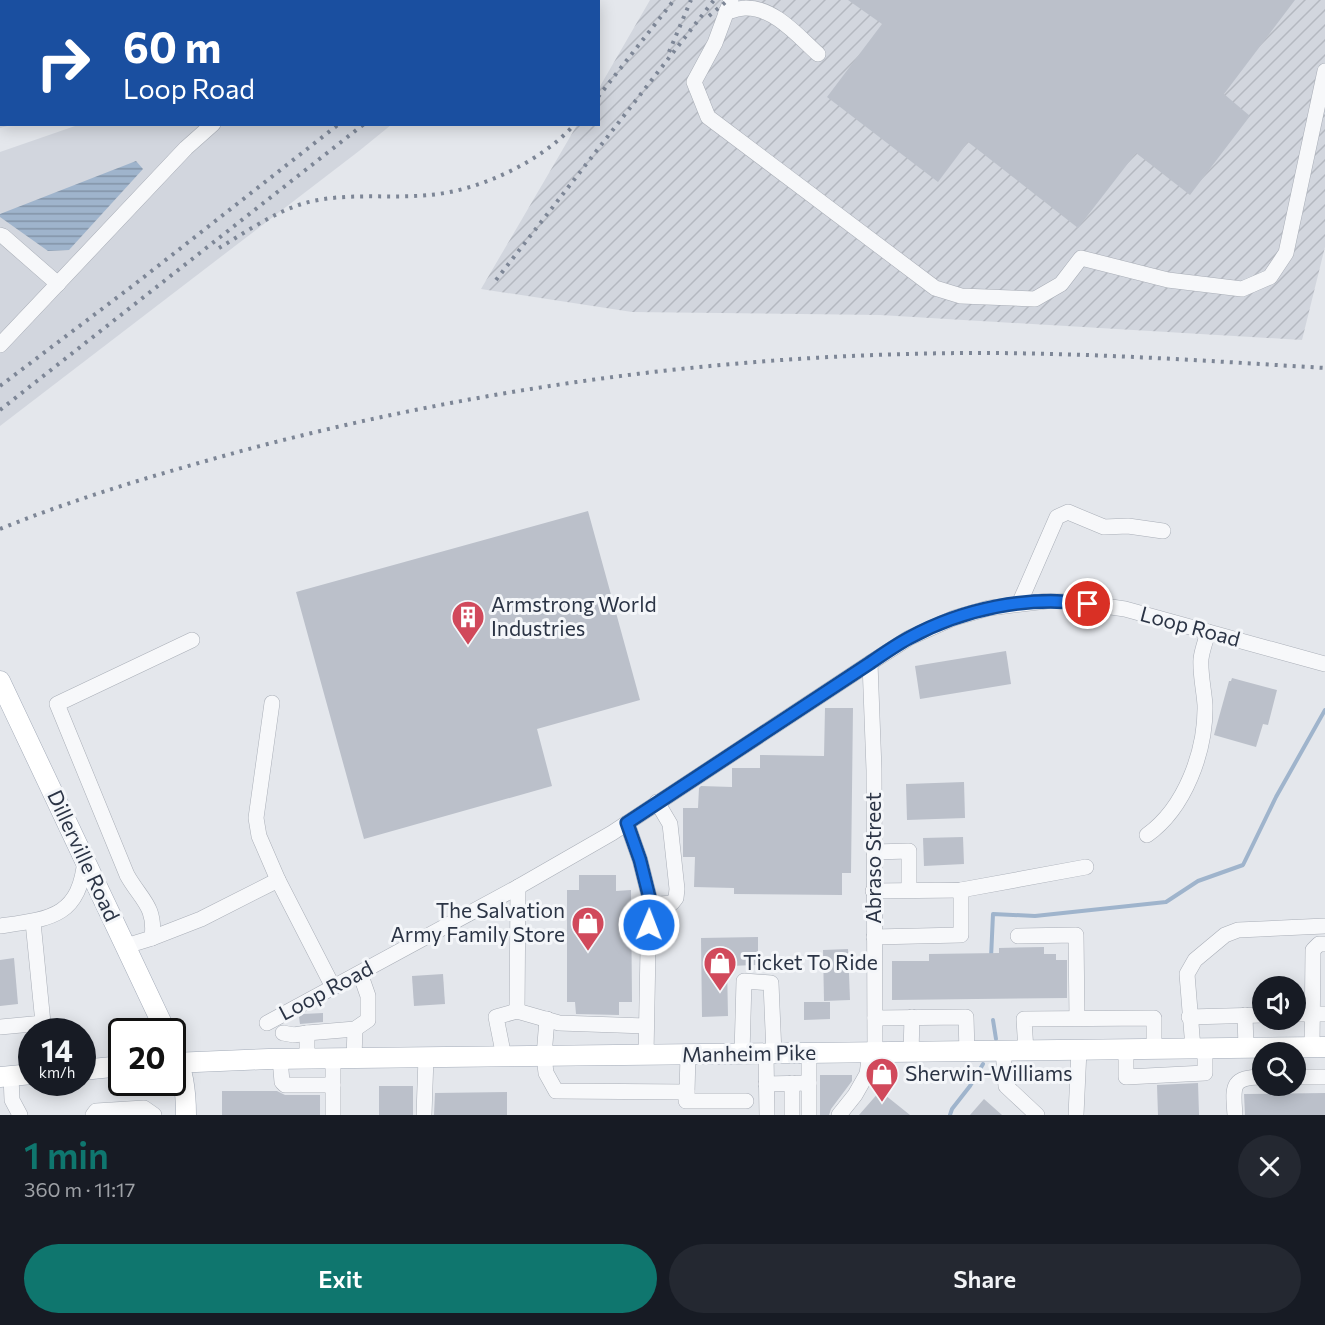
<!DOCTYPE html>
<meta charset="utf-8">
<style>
body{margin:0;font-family:Commissioner,sans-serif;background:#242831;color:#f1f3f6;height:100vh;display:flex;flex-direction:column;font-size:22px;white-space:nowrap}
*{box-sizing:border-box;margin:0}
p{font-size:20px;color:#9ea1a6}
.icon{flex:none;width:33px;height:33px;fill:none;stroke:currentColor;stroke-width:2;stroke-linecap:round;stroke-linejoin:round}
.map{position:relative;height:1115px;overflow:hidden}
.sheet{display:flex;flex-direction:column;background:#171b24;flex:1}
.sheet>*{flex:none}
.guide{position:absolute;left:0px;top:0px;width:600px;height:126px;box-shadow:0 3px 15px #0003;background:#1a4fa0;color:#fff;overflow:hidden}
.controls{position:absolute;left:1252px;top:976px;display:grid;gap:12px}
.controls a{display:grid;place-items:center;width:54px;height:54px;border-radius:50%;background:#171b24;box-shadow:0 3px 15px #0003;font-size:30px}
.speed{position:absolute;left:18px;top:1018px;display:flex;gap:12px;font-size:30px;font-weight:700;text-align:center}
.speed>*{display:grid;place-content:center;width:78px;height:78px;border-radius:50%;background:#171b24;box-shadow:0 3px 15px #0003;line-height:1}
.speed small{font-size:15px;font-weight:400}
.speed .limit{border:3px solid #111;border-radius:9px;background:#fff;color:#111}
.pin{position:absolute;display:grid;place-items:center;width:51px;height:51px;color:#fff;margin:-26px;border:3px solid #fff;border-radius:50%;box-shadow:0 2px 6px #0007}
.me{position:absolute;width:66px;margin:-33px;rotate:1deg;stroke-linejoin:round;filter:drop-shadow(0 0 4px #0008)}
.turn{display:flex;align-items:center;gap:21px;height:126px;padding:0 24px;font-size:27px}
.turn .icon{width:78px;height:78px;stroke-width:2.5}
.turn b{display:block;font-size:42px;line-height:51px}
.round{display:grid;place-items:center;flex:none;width:63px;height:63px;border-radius:32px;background:#242831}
.overview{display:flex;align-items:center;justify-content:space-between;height:102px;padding:0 24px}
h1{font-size:36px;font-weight:600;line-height:45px;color:#0f766e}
.cta{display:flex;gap:12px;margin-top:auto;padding:12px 24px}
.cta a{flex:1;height:69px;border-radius:36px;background:#0f766e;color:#fff;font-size:24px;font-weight:600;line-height:69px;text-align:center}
.cta a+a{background:#242831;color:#f1f3f6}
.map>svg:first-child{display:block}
</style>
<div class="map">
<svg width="1325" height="1115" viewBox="0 0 1325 1115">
<defs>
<pattern id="industrial-furrows" width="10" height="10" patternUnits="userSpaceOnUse" patternTransform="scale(1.5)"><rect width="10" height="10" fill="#d2d6de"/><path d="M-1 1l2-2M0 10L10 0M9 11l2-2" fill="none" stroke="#b4b8c0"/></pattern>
<pattern id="water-rules" width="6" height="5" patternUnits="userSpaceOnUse" patternTransform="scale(1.5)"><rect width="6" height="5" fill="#9fb4cc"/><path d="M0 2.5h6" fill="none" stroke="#8293a7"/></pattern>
</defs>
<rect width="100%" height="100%" fill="#e4e7ec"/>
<polygon fill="#d2d6de" points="78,125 391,125 359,151 0,426 0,152"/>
<g fill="url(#industrial-furrows)">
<polygon points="0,0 252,0 253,1 2,2 2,124 11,125 0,128"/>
<polygon points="650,0 1325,0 1325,247 1302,340 880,315 632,312 481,289 577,125 598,124 599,88"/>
</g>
<polygon fill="url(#water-rules)" points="136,161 143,169 69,250 48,251 0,217 0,214"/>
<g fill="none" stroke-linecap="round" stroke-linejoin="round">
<g stroke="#9fb4cc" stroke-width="4">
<polyline points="991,958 993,914 1035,916 1166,902 1198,881 1243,865 1276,797 1325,710"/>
<polyline points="993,1020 996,1039"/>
<polyline points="950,1115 952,1109 970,1086 983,1064"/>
</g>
</g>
<g fill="#bbc0ca">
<polygon points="848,0 1295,0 1224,94 1250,116 1190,195 1136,153 1078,228 968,142 938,182 827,97 882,24"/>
<polygon points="588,511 640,700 537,729 552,786 364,839 296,592"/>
<polygon points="1006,651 1011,684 920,699 915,666"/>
<polygon points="1232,678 1277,690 1268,725 1263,724 1256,747 1214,735 1229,681 1231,681"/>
<polygon points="825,708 853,708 851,873 842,873 842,895 734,894 734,888 694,887 695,857 683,857 683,808 698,808 699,788 701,786 732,787 732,768 760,768 760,755 824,756"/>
<polygon points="964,782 965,818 907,820 906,784"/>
<polygon points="963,837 964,864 924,866 923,838"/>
<polygon points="579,875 616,875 616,891 631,890 632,1002 619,1002 619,1015 576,1014 575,1002 567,1002 567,890 579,890"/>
<polygon points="758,937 758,965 727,966 728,1016 702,1017 701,938"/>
<polygon points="1044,947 1044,954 1056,954 1056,960 1067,960 1067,998 892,1000 892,961 929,961 929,954 999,953 999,948"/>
<polygon points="848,949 850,1000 824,1001 823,950"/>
<polygon points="14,958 18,1004 0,1006 0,960"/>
<polygon points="443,974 445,1004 414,1006 412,976"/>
<polygon points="804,1002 830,1002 830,1019 804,1020"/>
<polygon points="323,1013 323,1022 300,1024 299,1017 303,1014"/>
<polygon points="820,1075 852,1075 852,1081 831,1109 829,1115 820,1115"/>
<polygon points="1198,1083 1199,1115 1158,1115 1157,1085"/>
<rect x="379" y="1086" width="34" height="29"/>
<polygon points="222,1091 277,1091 285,1095 320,1095 320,1115 222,1115"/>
<polygon points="880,1091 910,1115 859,1115"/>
<polygon points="507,1092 507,1115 434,1115 435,1093"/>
<polygon points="1325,1093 1325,1115 1245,1115 1244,1094"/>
<polygon points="984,1099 1002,1115 970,1115"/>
</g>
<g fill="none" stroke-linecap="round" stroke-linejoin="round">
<g stroke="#a9aeb7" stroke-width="16">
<g id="minor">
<polyline points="731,0 715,43 694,82 708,117 935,288 961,296 1035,299 1061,284 1081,258 1168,280 1242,289 1270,277 1286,253 1325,71"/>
<polyline points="356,2 357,0"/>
<path d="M726,12C732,11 739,8 745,8C774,7 798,36 818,54"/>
<polyline points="0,235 3,236 58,284"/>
<polyline points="0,345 186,148 213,124"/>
<polyline points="1019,604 1057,517 1068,512 1104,527 1128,526 1163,531"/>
<polyline points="870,663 874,770 875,1053"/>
<polyline points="272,703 256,818 259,836 278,880"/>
<polyline points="627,823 640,860 649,896 646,1055"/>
<path d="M1147,835C1185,808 1206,751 1205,705C1204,690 1200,674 1201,659C1202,650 1206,640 1208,632"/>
<polyline points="874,852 909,851 909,890"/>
<polyline points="873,891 961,890 1086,867"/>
<polyline points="649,905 672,903 676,898 677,889 670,824 657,802"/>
<path d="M0,926C50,919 80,917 85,859"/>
<polyline points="1018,936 1076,935 1077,1018"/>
<polyline points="874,937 961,935 961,890"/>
<polyline points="152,938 201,919 278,880 333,987"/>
<path d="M126,946L152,938C156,906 141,900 127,875L57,704L192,640"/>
<polyline points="517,1011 518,887"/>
<polyline points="1296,1014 1325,1014"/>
<polyline points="1245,1015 1246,1048"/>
<polyline points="1189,1017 1263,1015"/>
<polyline points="875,1018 966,1017 967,1052"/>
<polyline points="547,1019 544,1056 546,1073 556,1091 687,1092 688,1055"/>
<polyline points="267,1023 518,887 612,833 870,663 909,638 954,618 989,608 1047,601 1070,601 1125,609 1325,664"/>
<polyline points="0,1027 43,1023 33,922"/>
<polyline points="283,1033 294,1035 307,1033"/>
<polyline points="1263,1047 1263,1077"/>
<polyline points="1312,1047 1313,950 1319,944 1325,944"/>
<polyline points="1193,1048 1187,974 1195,960 1225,935 1238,930 1325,926"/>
<polyline points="1126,1049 1126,1077 1205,1073 1205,1048"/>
<polyline points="1003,1051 1006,1086 1037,1115"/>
<polyline points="1026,1051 1024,1019 1154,1018 1154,1049"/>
<polyline points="911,1053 912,1017"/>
<polyline points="742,1054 744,981 771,983 774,1054"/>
<polyline points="766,1054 767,1115"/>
<polyline points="809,1054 809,1115"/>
<polyline points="504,1057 496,1017 517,1011 559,1023 646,1026"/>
<polyline points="333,1058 333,1115"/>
<polyline points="354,1058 355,1029"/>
<polyline points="280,1059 282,1082 285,1085 333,1085"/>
<polyline points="307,1059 307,1033 355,1029 368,1020 368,996 360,973"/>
<polyline points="11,1076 12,1100 20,1115"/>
<polyline points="1296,1077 1325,1077"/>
<polyline points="792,1083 792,1115"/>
<polyline points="766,1084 809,1083"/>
<polyline points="687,1092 686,1101 746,1101"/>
<polyline points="93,1115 96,1111 144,1108 154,1115"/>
<polyline points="424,1115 426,1057"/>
<polyline points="839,1115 855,1095 867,1074 870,1053"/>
<polyline points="1076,1115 1079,1050"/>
<path d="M1235,1115C1233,1087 1230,1077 1263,1077"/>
</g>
</g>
<g stroke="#a3abb8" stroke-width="21">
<g id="major">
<polyline points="0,681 166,1032"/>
<path d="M172,1046C183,1069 186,1090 186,1115"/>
<polyline points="172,1063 269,1059 1325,1047"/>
<polyline points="82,1070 122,1066"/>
<polyline points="0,1077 32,1074"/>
</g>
</g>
<use href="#minor" stroke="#f7f8fa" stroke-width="15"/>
<use href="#major" stroke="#fff" stroke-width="20"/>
<g stroke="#7d8696" stroke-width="4" stroke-dasharray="3 6" stroke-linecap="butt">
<polyline points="481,2 483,0"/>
<polyline points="517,2 519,0"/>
<polyline points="709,16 728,0"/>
<polyline points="669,52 691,0"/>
<polyline points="598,97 674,0"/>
<path d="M219,248C246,232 274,212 305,203C345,192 388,199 429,195C479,191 541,162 575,124"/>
<polyline points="496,280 714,0"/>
<polyline points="0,386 135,284 339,124"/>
<polyline points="0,410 364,124"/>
<path d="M0,529C79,497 162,473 245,450C484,386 732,353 980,353C1095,353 1210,361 1325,368"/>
</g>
</g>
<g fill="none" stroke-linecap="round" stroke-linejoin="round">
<g stroke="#114b97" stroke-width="15">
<path id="route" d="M649,925V896L640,860L627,823L870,663C883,654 896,645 909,638C962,609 1028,595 1088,604"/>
</g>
<use href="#route" stroke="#1a73e8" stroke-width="10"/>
</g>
<defs>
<g id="building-pin" transform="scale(1.725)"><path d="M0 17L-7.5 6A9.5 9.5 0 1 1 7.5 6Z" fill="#d1495b" stroke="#f4f6f9"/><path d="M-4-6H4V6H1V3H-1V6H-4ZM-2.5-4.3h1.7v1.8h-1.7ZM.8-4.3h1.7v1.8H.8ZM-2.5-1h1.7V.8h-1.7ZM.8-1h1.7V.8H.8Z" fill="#fff"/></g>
<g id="shop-pin" transform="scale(1.725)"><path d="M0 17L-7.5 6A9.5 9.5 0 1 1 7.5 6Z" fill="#d1495b" stroke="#f4f6f9"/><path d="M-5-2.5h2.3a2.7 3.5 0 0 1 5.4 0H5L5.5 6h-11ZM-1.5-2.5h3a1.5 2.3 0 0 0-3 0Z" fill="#fff"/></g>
</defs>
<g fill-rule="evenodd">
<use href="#building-pin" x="468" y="617"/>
<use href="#shop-pin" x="588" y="923"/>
<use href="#shop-pin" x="720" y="963"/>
<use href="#shop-pin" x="882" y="1074"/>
</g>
<g text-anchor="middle" stroke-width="6" stroke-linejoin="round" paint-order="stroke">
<g font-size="21" fill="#2b3445" stroke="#f4f6f9" text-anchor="start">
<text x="491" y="612">Armstrong World<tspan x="491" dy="24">Industries</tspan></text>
<text x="565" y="918" text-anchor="end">The Salvation<tspan x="565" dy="24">Army Family Store</tspan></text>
<text x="743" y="970">Ticket To Ride</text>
<text x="905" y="1081">Sherwin-Williams</text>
</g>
<g font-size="21" fill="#2b3445" stroke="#f4f6f9">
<text transform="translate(1190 627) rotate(15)" y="7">Loop Road</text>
<text transform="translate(83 856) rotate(65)" y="7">Dillerville Road</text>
<text transform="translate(874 858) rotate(-90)" y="7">Abraso Street</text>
<text transform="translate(326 991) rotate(-28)" y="7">Loop Road</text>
<text transform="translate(749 1054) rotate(-1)" y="7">Manheim Pike</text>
</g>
</g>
</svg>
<div class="controls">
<a><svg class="icon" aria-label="sound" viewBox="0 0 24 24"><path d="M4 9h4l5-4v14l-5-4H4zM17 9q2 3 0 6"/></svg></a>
<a><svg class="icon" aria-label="search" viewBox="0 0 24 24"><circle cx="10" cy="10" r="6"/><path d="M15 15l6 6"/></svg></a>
</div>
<div class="speed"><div>14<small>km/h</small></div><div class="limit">20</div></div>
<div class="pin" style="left:1088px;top:604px;background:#d93025"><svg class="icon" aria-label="arrive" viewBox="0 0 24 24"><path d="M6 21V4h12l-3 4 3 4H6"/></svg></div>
<svg class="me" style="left:649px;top:925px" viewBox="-20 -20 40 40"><circle r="17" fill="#1a73e8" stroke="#fff" stroke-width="3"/><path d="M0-11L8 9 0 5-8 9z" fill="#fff"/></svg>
<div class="guide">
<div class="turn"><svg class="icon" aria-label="right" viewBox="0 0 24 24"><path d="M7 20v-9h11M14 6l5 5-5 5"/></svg><div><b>60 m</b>Loop Road</div></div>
</div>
</div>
<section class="sheet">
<div class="overview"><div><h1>1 min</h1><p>360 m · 11:17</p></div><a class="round"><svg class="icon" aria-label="close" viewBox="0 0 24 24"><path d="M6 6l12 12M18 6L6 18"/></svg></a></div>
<div class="cta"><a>Exit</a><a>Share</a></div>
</section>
